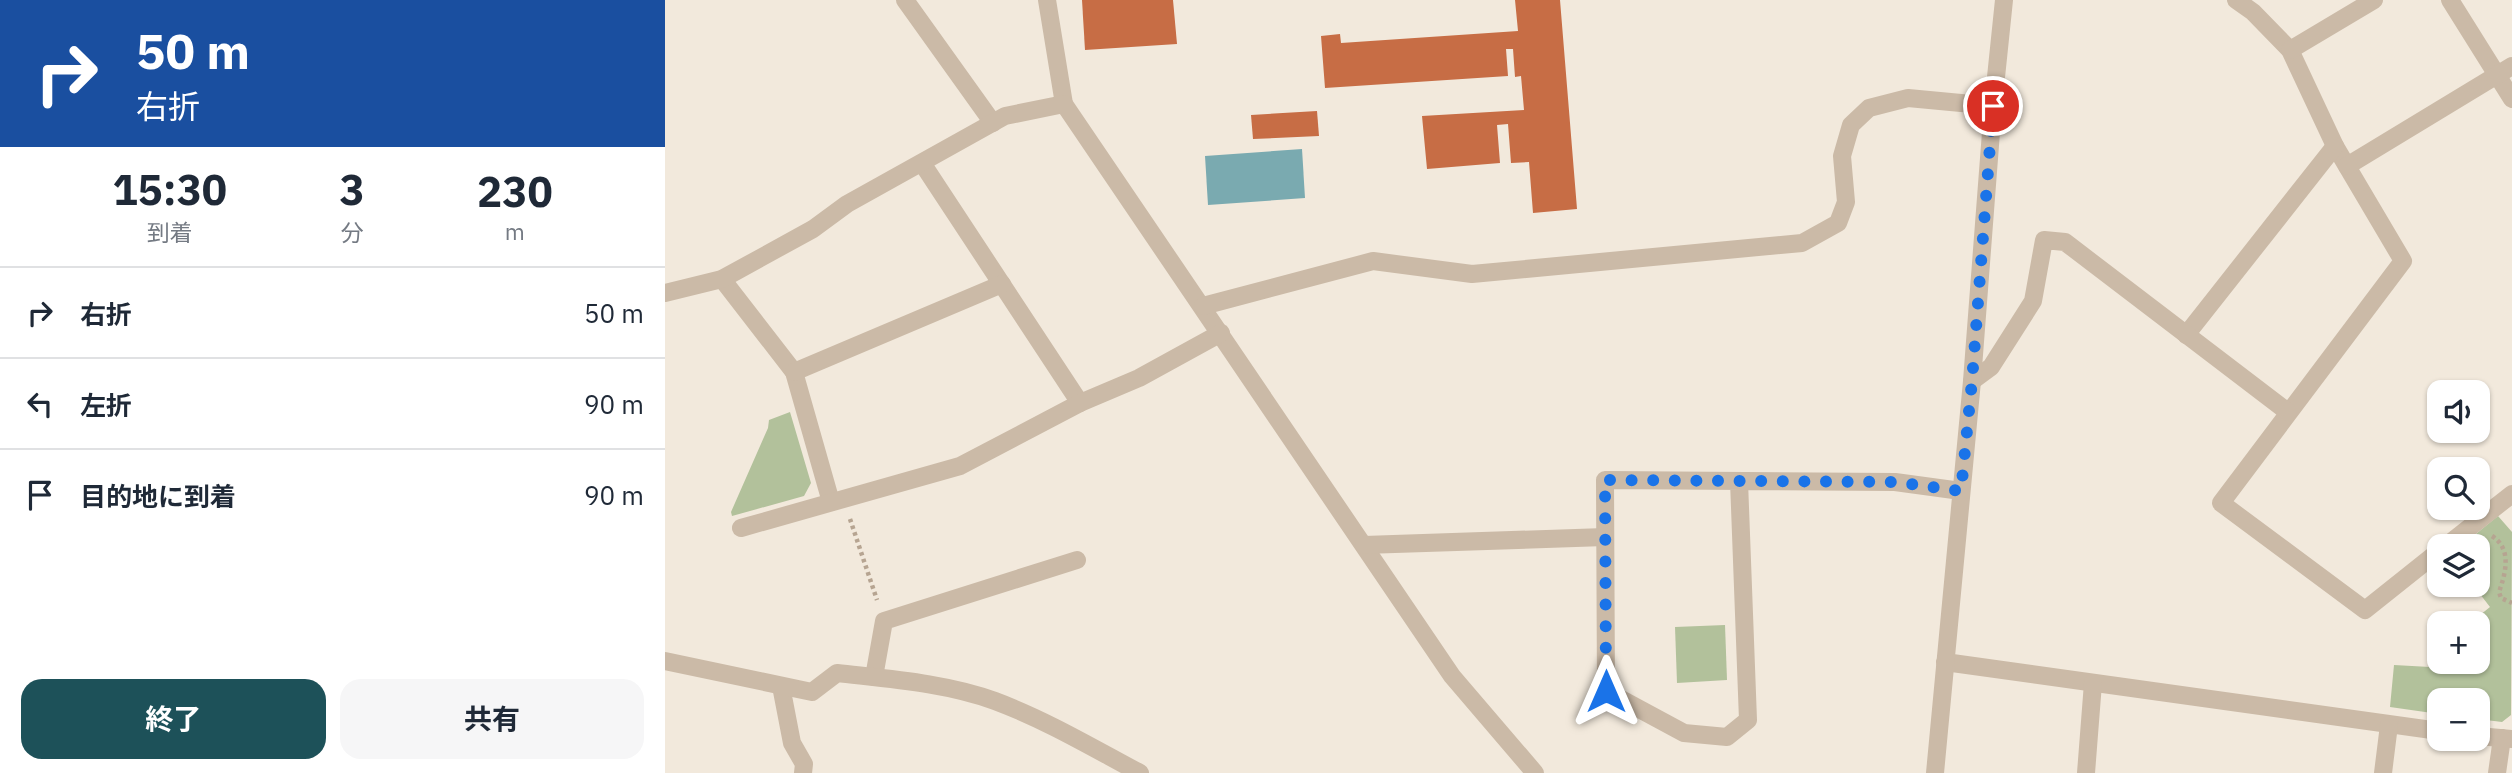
<!DOCTYPE html>
<html lang="ja">
<meta charset="utf-8">
<style>
body{margin:0;font-family:"IBM Plex Sans","Noto Sans JP",sans-serif;background:#f6f6f7;color:#1f2937;height:100vh;display:flex;flex-direction:column;font-size:26px;white-space:nowrap}
*{box-sizing:border-box;margin:0}
p{font-size:23px;color:#747a83}
.icon{flex:none;width:38px;height:38px;fill:none;stroke:currentColor;stroke-width:2;stroke-linecap:round;stroke-linejoin:round}
.map{position:relative;flex:1;overflow:hidden}
.drawer{display:flex;flex-direction:column;background:#fff;width:665px}
.drawer>*{flex:none}
.guide{background:#1a4fa0;color:#fff;overflow:hidden}
.tools{position:absolute;left:1762px;top:380px;display:grid;gap:14px}
.tools a{display:grid;place-items:center;width:63px;height:63px;border-radius:14px;background:#fff;box-shadow:0 2px 5px #0004;font-size:35px}
.pin{position:absolute;display:grid;place-items:center;width:60px;height:60px;color:#fff;margin:-30px;border:4px solid #fff;border-radius:50%;box-shadow:0 2px 7px #0007}
.me{position:absolute;width:77px;margin:-38px;rotate:0deg;stroke-linejoin:round;filter:drop-shadow(0 0 5px #0008)}
.turn{display:flex;align-items:center;gap:24px;height:147px;padding:0 21px;font-size:32px}
.turn .icon{width:91px;height:91px;stroke-width:2.5}
.turn b{display:block;font-size:49px;line-height:60px}
.eta{display:flex;justify-content:space-evenly;align-items:center;height:119px;text-align:center}
.eta b{font-size:42px;font-weight:700;line-height:49px}
.cta{display:flex;gap:14px;margin-top:auto;padding:14px 21px}
.cta a{flex:1;height:80px;border-radius:21px;background:#1d5159;color:#fff;font-size:28px;font-weight:700;line-height:80px;text-align:center}
.cta a+a{background:#f6f6f7;color:#1f2937}
ul{padding:0;list-style:none}
li{display:flex;align-items:center;gap:21px;height:91px;padding:0 21px;border-top:2px solid #e0e1e3}
li div{flex:1}
li b{display:block;font-size:26px}
li em{font-style:normal}
main{display:flex;flex:1;min-height:0}
.map>svg:first-child{display:block}
</style>
<main>
<section class="drawer">
<div class="guide">
<div class="turn"><svg class="icon" aria-label="right" viewBox="0 0 24 24"><path d="M7 20v-9h11M14 6l5 5-5 5"/></svg><div><b>50 m</b>右折</div></div>
</div>
<div class="eta">
<div><b>15:30</b><p>到着</p></div>
<div><b>3</b><p>分</p></div>
<div><b>230</b><p>m</p></div>
</div>
<ul>
<li><svg class="icon" aria-label="right" viewBox="0 0 24 24"><path d="M7 20v-9h11M14 6l5 5-5 5"/></svg><div><b>右折</b></div><em>50 m</em></li>
<li><svg class="icon" aria-label="left" viewBox="0 0 24 24"><path d="M17 20v-9H6M10 6l-5 5 5 5"/></svg><div><b>左折</b></div><em>90 m</em></li>
<li><svg class="icon" aria-label="arrive" viewBox="0 0 24 24"><path d="M6 21V4h12l-3 4 3 4H6"/></svg><div><b>目的地に到着</b></div><em>90 m</em></li>
</ul>
<div class="cta"><a>終了</a><a>共有</a></div>
</section>
<div class="map">
<svg width="1847" height="773" viewBox="0 0 1847 773">
<rect width="100%" height="100%" fill="#f2e9dc"/>
<g fill="#b2c19b">
<polygon points="125,412 146,483 139,496 67,516 66,512 103,428 104,420"/>
<polygon points="1833,516 1847,532 1846,715 1837,722 1813,719 1813,700 1774,700 1774,714 1725,707 1729,665 1765,667 1790,662 1813,662 1813,623 1805,623 1825,607 1808,585 1813,584 1813,546 1796,546"/>
<polygon points="1060,625 1062,680 1012,683 1010,627"/>
</g>
<polygon fill="#7aaab0" points="637,149 640,198 543,205 540,156"/>
<g fill="#c76d45">
<polygon points="417,0 508,0 512,44 420,50"/>
<polygon points="850,0 895,0 912,209 868,213 864,162 846,163 843,124 832,125 835,163 762,169 757,116 859,110 856,76 850,77 848,49 841,49 843,76 660,88 656,36 675,34 676,43 853,31"/>
<polygon points="652,111 654,136 588,139 586,115"/>
</g>
<g fill="none" stroke-linecap="round" stroke-linejoin="round">
<g stroke="#b6a491" stroke-width="4.5" stroke-dasharray="3.5 3.5" stroke-linecap="butt">
<polyline points="185,519 212,600"/>
<path d="M1827,536C1847,549 1841,572 1834,592L1836,598L1847,603"/>
</g>
<g stroke="#cbbaa7" stroke-width="18">
<polyline points="240,0 328,123"/>
<polyline points="382,0 399,104"/>
<polyline points="1571,0 1588,12 1625,50 1670,146 1738,261 1556,503 1700,610 1774,551"/>
<polyline points="1785,0 1847,99"/>
<polyline points="1625,50 1709,0"/>
<polyline points="257,163 415,403"/>
<polyline points="1682,166 1847,66"/>
<polyline points="57,279 129,372 166,502"/>
<polyline points="0,293 57,279 148,229 182,204 340,116 399,104 787,676 870,773"/>
<polyline points="538,306 708,261 807,274 1137,243 1173,223 1181,202 1177,156 1186,125 1204,108 1243,98 1328,106"/>
<polyline points="1521,335 1670,146"/>
<polyline points="129,372 337,284"/>
<polyline points="1307,381 1326,367 1368,301 1379,240 1400,242 1623,412"/>
<polyline points="1074,481 1083,720 1062,737 1019,733 941,691 940,480 1230,482 1296,491"/>
<polyline points="76,528 295,466 415,403 474,378 556,333"/>
<polyline points="699,545 940,537"/>
<polyline points="1781,546 1847,494"/>
<polyline points="1280,662 1774,731"/>
<polyline points="209,677 219,621 412,560"/>
<polyline points="116,686 127,743 139,764 138,773"/>
<polyline points="1813,736 1847,739"/>
<polyline points="1421,773 1428,683"/>
<polyline points="1718,773 1724,725"/>
<polyline points="1832,773 1837,738"/>
</g>
<g stroke="#cbbaa7" stroke-width="18">
<path d="M0,661L147,692L172,673C224,679 281,683 330,701C381,720 428,748 475,773"/>
<polyline points="1270,773 1307,381 1328,106 1339,0"/>
</g>
</g>
<g fill="none" stroke-linecap="round" stroke-linejoin="round">
<polyline stroke="#1a73e8" stroke-width="12" stroke-dasharray="0 21.6" points="941,691 940,480 1230,482 1296,491 1307,381 1328,106"/>
</g>
</svg>
<div class="tools">
<a><svg class="icon" aria-label="sound" viewBox="0 0 24 24"><path d="M4 9h4l5-4v14l-5-4H4zM17 9q2 3 0 6"/></svg></a>
<a><svg class="icon" aria-label="search" viewBox="0 0 24 24"><circle cx="10" cy="10" r="6"/><path d="M15 15l6 6"/></svg></a>
<a><svg class="icon" aria-label="layers" viewBox="0 0 24 24"><path d="M12 4l9 5-9 5-9-5zM3 14l9 5 9-5"/></svg></a>
<a>+</a>
<a>−</a>
</div>
<div class="pin" style="left:1328px;top:106px;background:#d93025"><svg class="icon" aria-label="arrive" viewBox="0 0 24 24"><path d="M6 21V4h12l-3 4 3 4H6"/></svg></div>
<svg class="me" style="left:941px;top:691px" viewBox="-20 -20 40 40"><path d="M0-17L14 15 0 8-14 15z" fill="#1a73e8" stroke="#fff" stroke-width="4"/></svg>
</div>
</main>
